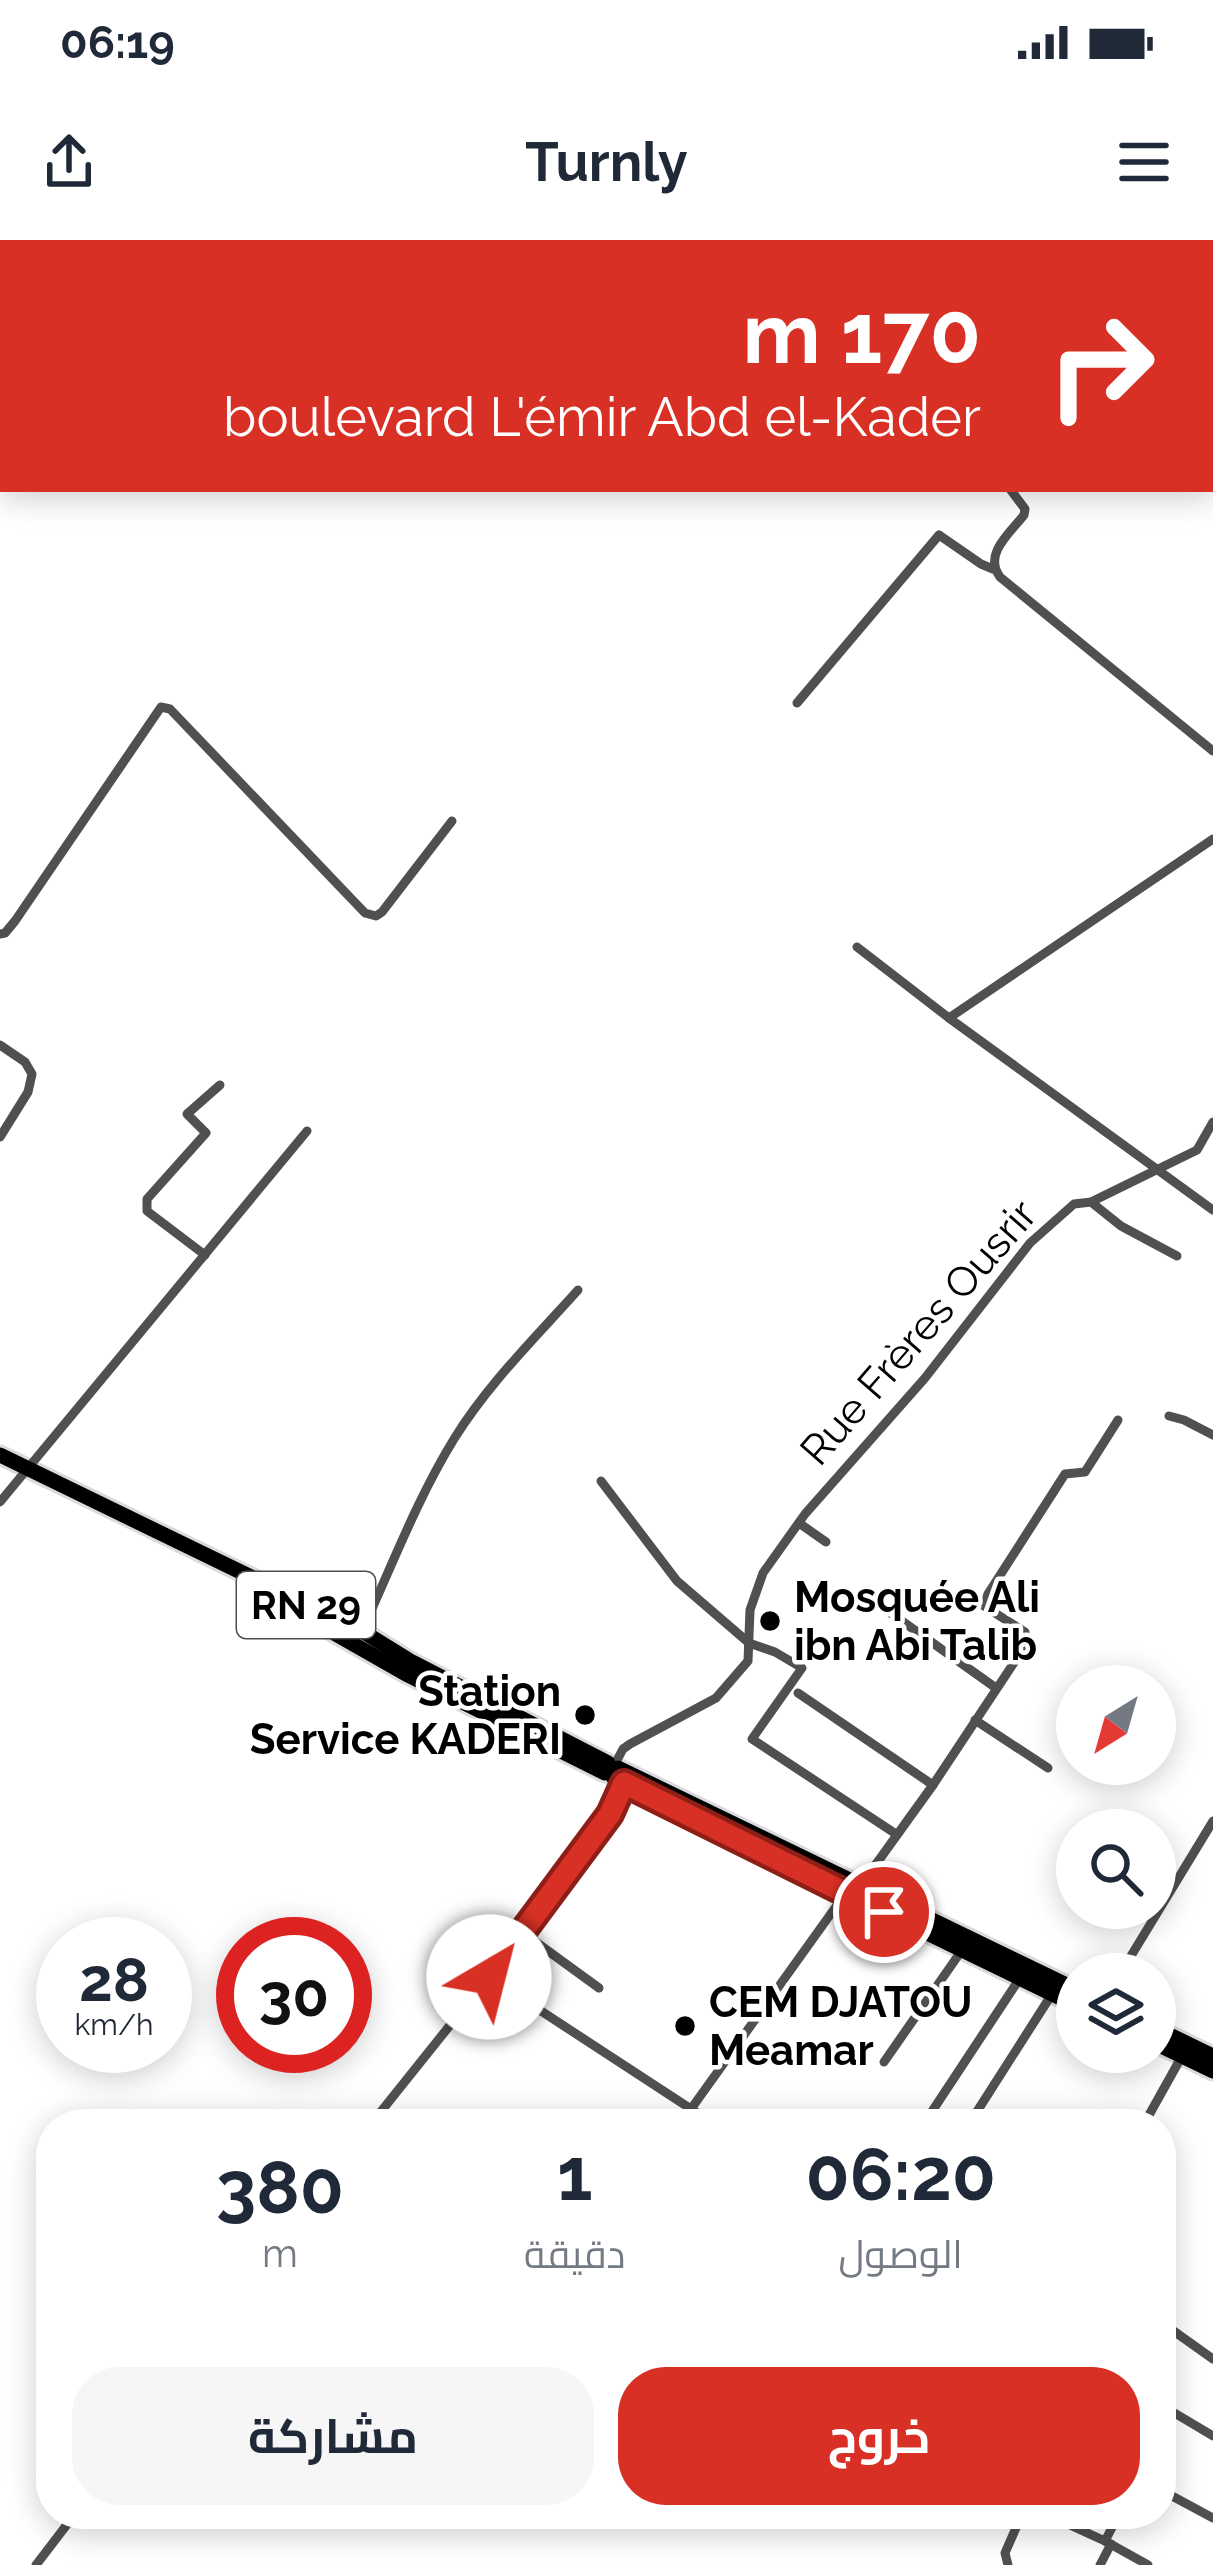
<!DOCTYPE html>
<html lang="ar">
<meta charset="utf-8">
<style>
body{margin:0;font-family:Raleway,Cairo,sans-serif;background:#f6f6f7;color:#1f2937;direction:rtl;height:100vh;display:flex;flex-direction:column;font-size:45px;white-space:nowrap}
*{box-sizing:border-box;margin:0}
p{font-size:39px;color:#747a83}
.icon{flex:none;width:66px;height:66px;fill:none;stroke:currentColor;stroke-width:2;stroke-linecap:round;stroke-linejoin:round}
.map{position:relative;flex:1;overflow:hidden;direction:ltr}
.side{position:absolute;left:36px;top:1869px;width:1140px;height:420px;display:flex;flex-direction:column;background:#fff;border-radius:48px;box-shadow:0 6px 30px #0003;direction:rtl}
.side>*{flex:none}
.banner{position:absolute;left:0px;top:0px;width:1215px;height:252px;box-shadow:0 6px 30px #0003;direction:rtl;background:#d93025;color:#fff;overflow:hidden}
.needle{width:78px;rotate:217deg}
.controls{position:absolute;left:1056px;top:1425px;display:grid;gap:24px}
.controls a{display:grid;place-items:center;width:120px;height:120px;border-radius:50%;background:#fff;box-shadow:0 6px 30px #0003;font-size:60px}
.speed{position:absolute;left:36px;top:1677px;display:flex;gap:24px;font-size:60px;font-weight:700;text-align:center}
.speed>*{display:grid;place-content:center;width:156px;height:156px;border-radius:50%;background:#fff;box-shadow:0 6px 30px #0003;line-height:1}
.speed small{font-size:30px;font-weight:400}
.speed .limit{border:18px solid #d22;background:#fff;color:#111}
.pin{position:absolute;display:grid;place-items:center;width:102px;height:102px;color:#fff;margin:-51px;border:6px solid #fff;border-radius:50%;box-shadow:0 3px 12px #0007}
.me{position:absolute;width:132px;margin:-66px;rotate:37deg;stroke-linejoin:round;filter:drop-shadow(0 0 9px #0008)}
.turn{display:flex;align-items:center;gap:42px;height:252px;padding:0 36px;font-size:54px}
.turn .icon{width:156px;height:156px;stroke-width:2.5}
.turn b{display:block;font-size:84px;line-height:102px}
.eta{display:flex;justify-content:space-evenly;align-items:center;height:204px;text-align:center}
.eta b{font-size:72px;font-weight:700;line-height:84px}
.cta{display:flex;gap:24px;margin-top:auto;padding:24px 36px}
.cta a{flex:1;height:138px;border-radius:48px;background:#d93025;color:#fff;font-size:48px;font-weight:700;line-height:138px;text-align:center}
.cta a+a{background:#f6f6f7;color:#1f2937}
.status{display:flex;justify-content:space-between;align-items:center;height:84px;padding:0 60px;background:#fff;direction:ltr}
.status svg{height:33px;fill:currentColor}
header{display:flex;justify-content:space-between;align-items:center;height:156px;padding:0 36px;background:#fff;font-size:54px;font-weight:700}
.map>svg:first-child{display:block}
</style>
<div class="status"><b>06:19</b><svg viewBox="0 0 49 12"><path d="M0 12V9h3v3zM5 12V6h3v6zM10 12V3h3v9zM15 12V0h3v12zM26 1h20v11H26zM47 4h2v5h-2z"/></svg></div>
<header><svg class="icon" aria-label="menu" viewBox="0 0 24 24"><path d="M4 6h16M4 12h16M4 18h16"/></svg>Turnly<svg class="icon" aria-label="share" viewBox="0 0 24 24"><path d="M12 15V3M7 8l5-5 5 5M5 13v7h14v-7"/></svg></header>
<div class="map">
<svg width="1213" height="2325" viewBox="0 0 1213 2325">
<rect width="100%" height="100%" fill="#fff"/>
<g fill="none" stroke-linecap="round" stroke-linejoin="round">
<g stroke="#dbdbdb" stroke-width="21">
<g id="highway">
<polyline points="0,1215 362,1391 412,1422 608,1523"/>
<polyline points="283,1364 406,1434 605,1533"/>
<polyline points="618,1528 1077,1750"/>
<polyline points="613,1537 845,1653 1077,1766"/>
<polyline points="1155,1788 1213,1816"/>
<polyline points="1155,1803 1213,1831"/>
</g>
</g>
<g stroke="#505050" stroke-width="9">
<polyline points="791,0 791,3"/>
<polyline points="861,0 865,3"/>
<polyline points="1060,0 1063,3"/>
<polyline points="97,3 102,0"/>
<polyline points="0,53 3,52"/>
<path d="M1010,249L1025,269L1024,275C1010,293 983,314 1000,337L1213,511"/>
<polyline points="797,463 939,295 981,324 993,329"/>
<polyline points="0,694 5,693 15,681 161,467 170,469 365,673 376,676 382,672 452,581"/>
<polyline points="857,707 949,778 1213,970"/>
<polyline points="949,778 1213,599"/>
<polyline points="0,805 25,822 32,834 28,852 0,897"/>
<polyline points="1091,962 1121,986 1177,1016"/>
<polyline points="205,1015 147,971 147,959 206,893 187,874 220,845"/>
<polyline points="1169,1176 1184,1180 1213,1195"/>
<polyline points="601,1241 677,1341 749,1403 775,1412 802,1428 752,1499 896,1594"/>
<polyline points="0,1262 307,891"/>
<polyline points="799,1283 826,1302"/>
<polyline points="871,1359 996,1448"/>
<path d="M362,1391C391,1328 417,1259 454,1199C488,1144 535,1098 578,1050"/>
<polyline points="798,1453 933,1545"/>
<polyline points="975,1480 1048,1528"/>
<polyline points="615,1524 623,1509 630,1504 716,1458 748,1421 750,1370 763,1333 805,1274 925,1138 1030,1003 1074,964 1091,962 1197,910 1213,882"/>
<polyline points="861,1645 933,1545 1027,1403 1025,1392 984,1366 988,1354 1065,1234 1085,1232 1118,1180"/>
<polyline points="522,1692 599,1748"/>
<polyline points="1120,1734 1213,1581"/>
<polyline points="489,1737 714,1884"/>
<polyline points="884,1822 962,1710"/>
<polyline points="691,1869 845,1654"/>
<polyline points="927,1879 1020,1738"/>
<polyline points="371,1884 491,1734 595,1596 610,1574 624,1543"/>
<polyline points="969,1884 1052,1754"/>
<polyline points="1144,1884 1182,1816"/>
<polyline points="1161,2082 1213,2119"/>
<polyline points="1161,2165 1213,2196"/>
<polyline points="1161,2250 1213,2278"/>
<polyline points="1046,2274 1105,2301 1119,2274"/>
<polyline points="1105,2301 1148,2325"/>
<polyline points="36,2325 75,2274"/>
<polyline points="1008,2325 1005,2313 1022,2274"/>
<polyline points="1100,2325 1111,2304"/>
</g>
<use href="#highway" stroke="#000" stroke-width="15"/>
</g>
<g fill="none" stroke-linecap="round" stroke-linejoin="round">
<g stroke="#8d1f18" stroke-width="30">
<polyline id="route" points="489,1737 610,1574 624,1543 884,1672"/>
</g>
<use href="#route" stroke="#d93025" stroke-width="21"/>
</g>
<g fill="#000" stroke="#fff" stroke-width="4.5">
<circle cx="770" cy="1381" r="12"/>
<circle cx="585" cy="1475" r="12"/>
<circle cx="685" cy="1786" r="12"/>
</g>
<g text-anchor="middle" stroke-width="9" stroke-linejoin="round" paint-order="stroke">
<rect fill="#fff" stroke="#4c4c4c" stroke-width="3" x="237" y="1332" width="138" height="66" rx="9"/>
<g font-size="39" font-weight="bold" fill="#000">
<text x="306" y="1379">RN 29</text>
</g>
<g font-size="42" fill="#000" stroke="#fff">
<text transform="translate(918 1092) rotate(-49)" y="15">Rue Frères Ousrir</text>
</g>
<g font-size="42" font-weight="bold" fill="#000" stroke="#fff" text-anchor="start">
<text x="794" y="1372">Mosquée Ali<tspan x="794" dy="48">ibn Abi Talib</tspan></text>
<text x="561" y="1466" text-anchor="end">Station<tspan x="561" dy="48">Service KADERI</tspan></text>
<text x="709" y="1777">CEM DJATOU<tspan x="709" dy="48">Meamar</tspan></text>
</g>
</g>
</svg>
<div class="controls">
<a><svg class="needle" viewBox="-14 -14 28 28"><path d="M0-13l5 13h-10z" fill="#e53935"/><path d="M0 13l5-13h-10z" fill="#747a83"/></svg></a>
<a><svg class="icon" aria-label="search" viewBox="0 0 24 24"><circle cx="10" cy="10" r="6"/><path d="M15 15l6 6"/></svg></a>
<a><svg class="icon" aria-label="layers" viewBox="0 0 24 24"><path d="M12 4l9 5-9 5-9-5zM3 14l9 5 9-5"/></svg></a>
</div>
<div class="speed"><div>28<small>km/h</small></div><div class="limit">30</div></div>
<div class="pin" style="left:884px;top:1672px;background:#d93025"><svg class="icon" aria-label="arrive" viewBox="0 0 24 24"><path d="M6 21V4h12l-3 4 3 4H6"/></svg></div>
<svg class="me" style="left:489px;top:1737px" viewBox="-20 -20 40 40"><circle r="19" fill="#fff"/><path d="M0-13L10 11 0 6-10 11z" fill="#d93025"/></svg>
<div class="banner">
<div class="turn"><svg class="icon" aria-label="right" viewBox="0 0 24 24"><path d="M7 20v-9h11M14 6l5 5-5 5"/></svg><div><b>170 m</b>boulevard L'émir Abd el-Kader</div></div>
</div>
<section class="side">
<div class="eta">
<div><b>06:20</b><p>الوصول</p></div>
<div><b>1</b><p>دقيقة</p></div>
<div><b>380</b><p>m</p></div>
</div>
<div class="cta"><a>خروج</a><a>مشاركة</a></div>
</section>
</div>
